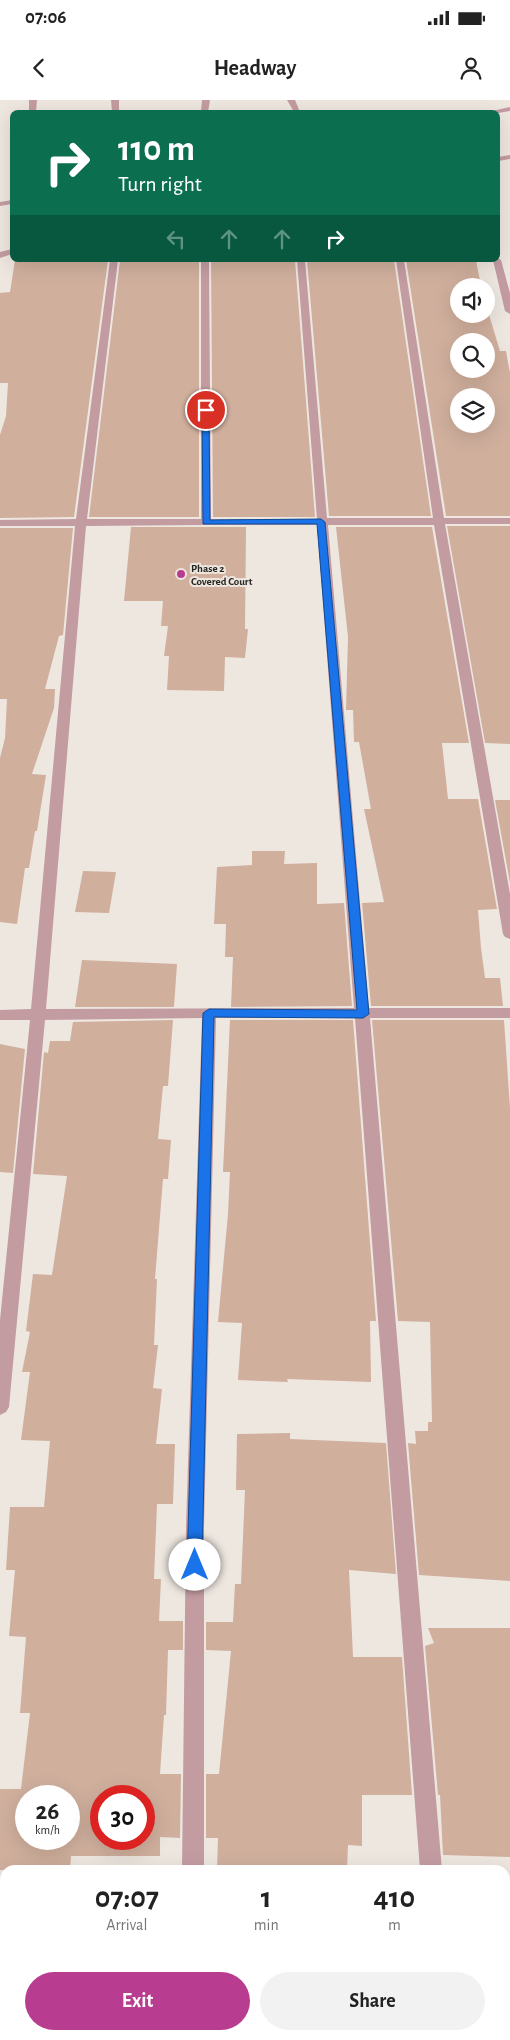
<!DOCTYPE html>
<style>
body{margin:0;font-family:"Alegreya Sans",sans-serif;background:#f2f2f2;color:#222;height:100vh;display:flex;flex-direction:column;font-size:19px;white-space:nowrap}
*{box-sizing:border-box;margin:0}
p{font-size:16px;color:#767676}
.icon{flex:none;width:28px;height:28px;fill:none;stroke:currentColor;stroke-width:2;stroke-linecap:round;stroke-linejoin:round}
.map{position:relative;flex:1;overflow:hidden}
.details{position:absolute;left:0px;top:1765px;width:510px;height:175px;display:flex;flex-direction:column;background:#fff;border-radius:15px 15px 0 0;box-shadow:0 5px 20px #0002}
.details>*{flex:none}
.top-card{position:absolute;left:10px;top:10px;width:490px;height:152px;border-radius:8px;box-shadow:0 5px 20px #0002;background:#0b6e4f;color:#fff;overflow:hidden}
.controls{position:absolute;left:450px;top:178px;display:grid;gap:10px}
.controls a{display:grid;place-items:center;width:45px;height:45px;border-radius:50%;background:#fff;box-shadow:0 5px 20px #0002;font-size:25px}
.speed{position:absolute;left:15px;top:1685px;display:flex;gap:10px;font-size:25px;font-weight:700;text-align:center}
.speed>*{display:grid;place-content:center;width:65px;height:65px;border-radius:50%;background:#fff;box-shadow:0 5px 20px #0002;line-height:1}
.speed small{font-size:12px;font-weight:400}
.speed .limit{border:8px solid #d22;background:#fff;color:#111}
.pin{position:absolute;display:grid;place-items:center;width:42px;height:42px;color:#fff;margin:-21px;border:2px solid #fff;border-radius:50%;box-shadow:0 1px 5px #0007}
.me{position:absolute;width:55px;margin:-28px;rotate:0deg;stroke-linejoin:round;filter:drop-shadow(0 0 4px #0008)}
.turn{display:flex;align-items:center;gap:18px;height:105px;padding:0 25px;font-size:22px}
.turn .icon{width:65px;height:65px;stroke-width:2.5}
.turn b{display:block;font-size:35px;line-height:42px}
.lanes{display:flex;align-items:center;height:48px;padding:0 25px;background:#0003;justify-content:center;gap:25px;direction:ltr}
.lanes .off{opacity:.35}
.eta{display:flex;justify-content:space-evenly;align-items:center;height:85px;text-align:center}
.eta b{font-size:30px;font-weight:700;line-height:35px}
.action{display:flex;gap:10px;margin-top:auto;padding:10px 25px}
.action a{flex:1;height:58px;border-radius:30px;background:#b83d90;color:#fff;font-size:20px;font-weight:700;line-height:58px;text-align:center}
.action a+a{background:#f2f2f2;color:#222}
.status{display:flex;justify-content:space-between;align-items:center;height:35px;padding:0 25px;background:#fff;direction:ltr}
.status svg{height:14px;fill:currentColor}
header{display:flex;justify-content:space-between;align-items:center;height:65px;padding:0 25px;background:#fff;font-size:22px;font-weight:700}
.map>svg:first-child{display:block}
</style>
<div class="status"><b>07:06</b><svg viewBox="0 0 49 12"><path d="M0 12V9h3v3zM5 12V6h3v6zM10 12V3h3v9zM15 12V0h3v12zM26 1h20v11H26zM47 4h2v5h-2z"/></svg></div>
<header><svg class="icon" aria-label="back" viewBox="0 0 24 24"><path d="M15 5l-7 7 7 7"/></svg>Headway<svg class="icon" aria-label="person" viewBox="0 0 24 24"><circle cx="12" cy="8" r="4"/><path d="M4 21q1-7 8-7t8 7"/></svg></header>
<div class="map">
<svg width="510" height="1940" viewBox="0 0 510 1940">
<rect width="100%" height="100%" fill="#eee7e0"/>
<g fill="#d0af9d" fill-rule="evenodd">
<polygon points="15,160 108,160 74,417 0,418 0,335 6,316 8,283 0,283 0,193 10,192"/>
<polygon points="120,160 199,160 199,417 89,417"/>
<polygon points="211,160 295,160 315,417 213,417"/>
<polygon points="307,160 394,160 431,416 329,416"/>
<path d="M406,160H476L481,186H459V214H486V205L500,251H506L510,273V416H446ZM459,241H486V269H459ZM459,296H486V324H459Z"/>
<polygon points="447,426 510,426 510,644 485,643"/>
<polygon points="131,427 246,427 245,529 248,529 245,558 225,557 224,591 167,590 169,556 164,556 168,526 161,526 163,501 124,501"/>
<polygon points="336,427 432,427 469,643 442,643 448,699 478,699 497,809 478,810 481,848 485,878 500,878 503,906 371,906 362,803 384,802 364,709 371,709 359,642 354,642 353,610 346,610 348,537"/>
<polygon points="0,428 73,428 63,535 59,536 45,589 55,589 54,608 32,674 46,675 37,731 35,731 29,768 25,768 17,824 0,822 0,658 5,638 7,599 0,599"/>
<polygon points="495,700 510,700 510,783"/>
<polygon points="252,751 285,751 284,764 317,763 317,804 344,803 352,906 231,907 233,857 225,857 226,824 214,824 217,767 252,765"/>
<polygon points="83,771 116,772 109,813 75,812"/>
<polygon points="82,860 177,864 174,907 75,907"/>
<path d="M173,920L168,986H163L158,1039L171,1040L168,1079H163L155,1179H157L154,1245H158L153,1288L162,1289L156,1344H175L173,1404H157L154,1479H161L159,1521H183V1550H168L166,1615H164L160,1674H181L180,1738L160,1737V1756H71L70,1770H0V1689H21L30,1613H20L26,1537L9,1536L15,1470H6L10,1407H44L50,1341L21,1340L30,1272H22L30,1232L26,1231L33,1174L52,1175L67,1076L33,1074L44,952L48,953L50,941H70L73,922ZM26,1696H69V1739H26ZM101,1696H144V1739H101Z"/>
<polygon points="230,920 353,920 376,1221 370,1221 371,1282 287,1279 288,1282 238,1280 242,1223 218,1222 228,1114 230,1072 223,1072"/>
<polygon points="372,920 504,920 510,1008 510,1481 419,1475 408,1343 416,1344 415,1331 428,1331 428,1322 432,1322 430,1222 398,1221"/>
<polygon points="0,944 25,949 13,1073 0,1072"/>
<polygon points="290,1333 290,1339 386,1343 396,1474 349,1470 353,1557 402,1557 412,1695 362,1695 362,1746 348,1745 347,1770 217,1770 218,1738 206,1738 206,1674 219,1674 231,1551 206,1550 206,1522 233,1522 235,1484 241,1484 245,1390 236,1390 237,1334"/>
<polygon points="428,1528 510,1528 510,1757 443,1755 440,1695 438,1695 425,1546 434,1543"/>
</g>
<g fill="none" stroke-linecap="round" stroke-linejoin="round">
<g fill="#c39ca2" fill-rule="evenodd">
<polygon points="29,0 37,0 36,12 29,12"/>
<polygon points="111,0 119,0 119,12 112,12"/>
<polygon points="202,0 210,0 208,12 201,12"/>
<polygon points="287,0 295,0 300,12 294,12"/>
<polygon points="510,7 510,11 498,13 487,12"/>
<polygon points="510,55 510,59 498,61 498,57"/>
<polygon points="12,100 12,104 0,106 0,102"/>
<polygon points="12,149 12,154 0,158 0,152"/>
<polygon points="498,158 501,160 510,193 510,214 505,211 493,160 498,160"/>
<path d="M110,160H118L87,419H201V160H209L211,419H317L297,160H305L327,418H433L396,160H404L444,418H510V424H445L510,794V839L505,837L503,834L434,425H328L369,908H510V918H370L442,1770H420L355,918H216L204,1427V1770H182L186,1427L202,918L45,920L9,1307L6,1312L0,1315V1220L30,920H0V910L31,909L75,426H0V420L76,419ZM203,425H317L354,908L46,909L86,426Z"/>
<rect x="181" y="1935" width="22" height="5"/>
<polygon points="433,1935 455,1935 456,1940 434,1940"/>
</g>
</g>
<polygon fill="#1a73e8" stroke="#114b97" points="206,308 209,310 210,420 321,419 325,422 369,914 363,918 214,917 202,1465 200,1470 195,1472 190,1470 187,1465 203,913 209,909 357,910 317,424 203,424 202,310"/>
<circle fill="#b83d90" stroke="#eee7e0" stroke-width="2" cx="181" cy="474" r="5"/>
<g text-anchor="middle" stroke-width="4" stroke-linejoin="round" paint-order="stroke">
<g font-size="11" font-weight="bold" fill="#282623" stroke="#eee7e0" text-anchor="start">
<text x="191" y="472">Phase 2<tspan x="191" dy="13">Covered Court</tspan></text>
</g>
</g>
</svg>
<div class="controls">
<a><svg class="icon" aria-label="sound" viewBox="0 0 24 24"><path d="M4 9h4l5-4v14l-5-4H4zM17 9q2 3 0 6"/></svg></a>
<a><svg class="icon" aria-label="search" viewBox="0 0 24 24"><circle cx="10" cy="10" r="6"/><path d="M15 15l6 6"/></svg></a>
<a><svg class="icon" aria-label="layers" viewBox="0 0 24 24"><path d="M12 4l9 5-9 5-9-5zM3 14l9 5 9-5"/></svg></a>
</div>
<div class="speed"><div>26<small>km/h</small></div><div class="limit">30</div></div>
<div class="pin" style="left:206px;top:310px;background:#d93025"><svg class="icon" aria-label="arrive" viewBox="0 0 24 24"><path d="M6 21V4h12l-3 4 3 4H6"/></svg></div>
<svg class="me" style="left:195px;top:1465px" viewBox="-20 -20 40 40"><circle r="19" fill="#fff"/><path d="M0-13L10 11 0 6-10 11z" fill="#1a73e8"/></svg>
<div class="top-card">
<div class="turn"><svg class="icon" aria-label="right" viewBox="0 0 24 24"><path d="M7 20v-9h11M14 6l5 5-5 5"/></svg><div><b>110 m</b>Turn right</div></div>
<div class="lanes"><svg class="icon off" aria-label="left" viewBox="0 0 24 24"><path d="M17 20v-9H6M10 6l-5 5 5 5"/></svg><svg class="icon off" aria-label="ahead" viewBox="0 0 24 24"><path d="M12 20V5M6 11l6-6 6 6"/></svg><svg class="icon off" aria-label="ahead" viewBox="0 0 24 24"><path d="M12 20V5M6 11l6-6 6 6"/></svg><svg class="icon" aria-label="right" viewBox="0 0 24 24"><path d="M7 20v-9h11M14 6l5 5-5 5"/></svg></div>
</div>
<section class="details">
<div class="eta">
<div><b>07:07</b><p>Arrival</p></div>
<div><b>1</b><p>min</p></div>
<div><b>410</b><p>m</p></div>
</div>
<div class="action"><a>Exit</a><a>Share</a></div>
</section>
</div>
